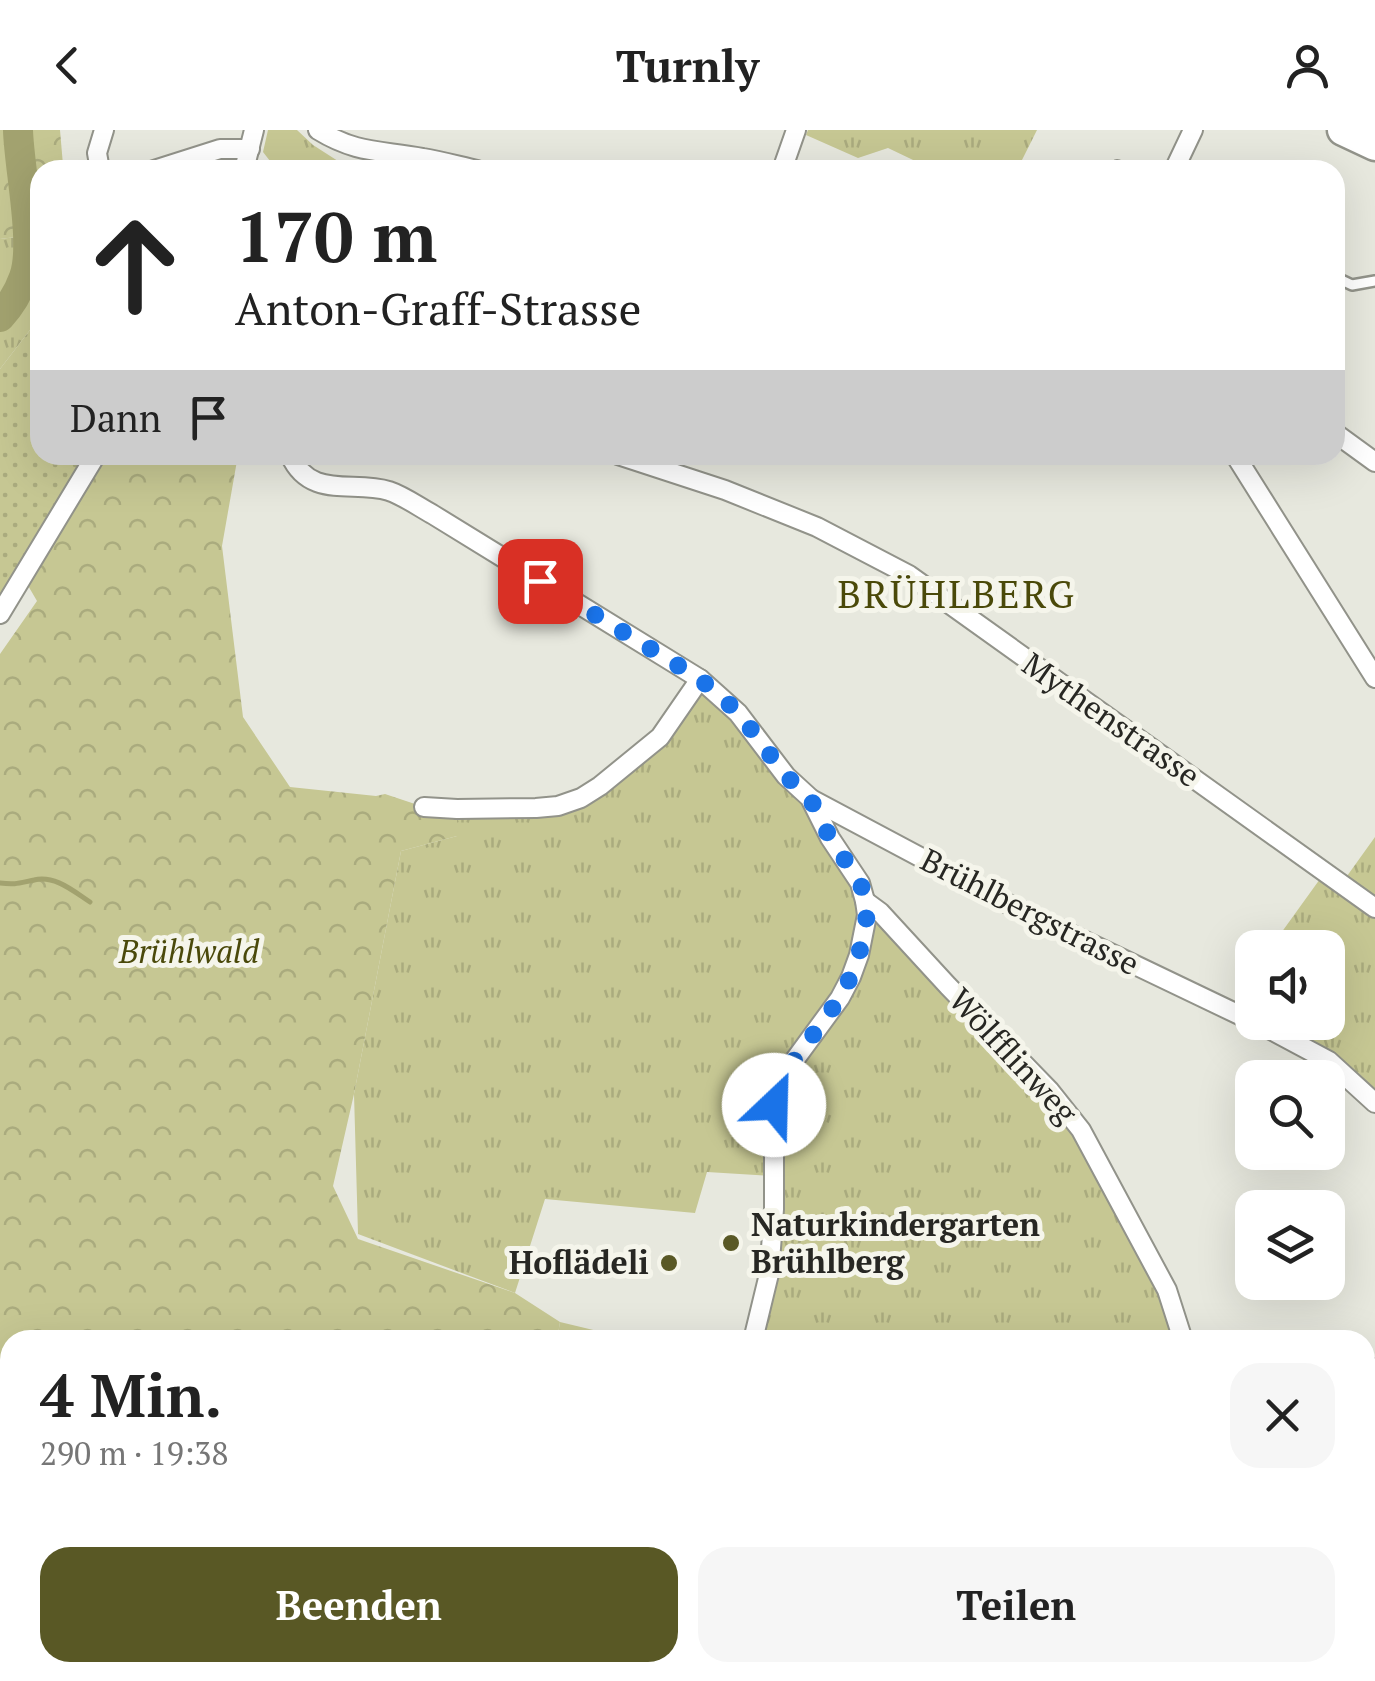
<!DOCTYPE html>
<html lang="de">
<meta charset="utf-8">
<style>
body{margin:0;font-family:"PT Serif",serif;background:#f6f6f6;color:#222;height:100vh;display:flex;flex-direction:column;font-size:38px;white-space:nowrap}
*{box-sizing:border-box;margin:0}
p{font-size:32px;color:#767676}
.icon{flex:none;width:55px;height:55px;fill:none;stroke:currentColor;stroke-width:2;stroke-linecap:round;stroke-linejoin:round}
.map{position:relative;flex:1;overflow:hidden}
.drawer{position:absolute;left:0px;top:1200px;width:1375px;height:352px;display:flex;flex-direction:column;background:#fff;border-radius:30px 30px 0 0;box-shadow:0 10px 40px #0002}
.drawer>*{flex:none}
.top-card{position:absolute;left:30px;top:30px;width:1315px;height:305px;border-radius:30px;box-shadow:0 10px 40px #0002;background:#fff;color:#222;overflow:hidden}
.tools{position:absolute;left:1235px;top:800px;display:grid;gap:20px}
.tools a{display:grid;place-items:center;width:110px;height:110px;border-radius:20px;background:#fff;box-shadow:0 10px 40px #0002;font-size:50px}
.pin{position:absolute;display:grid;place-items:center;width:85px;height:85px;color:#fff;margin:-42px;border-radius:20px;box-shadow:0 5px 15px #0006}
.me{position:absolute;width:110px;margin:-55px;rotate:24deg;stroke-linejoin:round;filter:drop-shadow(0 0 8px #0008)}
.turn{display:flex;align-items:center;gap:35px;height:210px;padding:0 40px;font-size:45px}
.turn .icon{width:130px;height:130px;stroke-width:2.5}
.turn b{display:block;font-size:70px;line-height:85px}
.then{display:flex;align-items:center;height:95px;padding:0 40px;background:#0003;gap:20px;font-size:38px}
.round{display:grid;place-items:center;flex:none;width:105px;height:105px;border-radius:30px;background:#f6f6f6}
.head{display:flex;align-items:center;justify-content:space-between;height:170px;padding:0 40px}
h1{font-size:60px;font-weight:800;line-height:75px}
.button{display:flex;gap:20px;margin-top:auto;padding:20px 40px}
.button a{flex:1;height:115px;border-radius:30px;background:#595825;color:#fff;font-size:40px;font-weight:800;line-height:115px;text-align:center}
.button a+a{background:#f6f6f6;color:#222}
header{display:flex;justify-content:space-between;align-items:center;height:130px;padding:0 40px;background:#fff;font-size:45px;font-weight:800}
.map>svg:first-child{display:block}
</style>
<header><svg class="icon" aria-label="back" viewBox="0 0 24 24"><path d="M15 5l-7 7 7 7"/></svg>Turnly<svg class="icon" aria-label="person" viewBox="0 0 24 24"><circle cx="12" cy="8" r="4"/><path d="M4 21q1-7 8-7t8 7"/></svg></header>
<div class="map">
<svg width="1375" height="1551" viewBox="0 0 1375 1551">
<defs>
<pattern id="grass-tufts" width="24" height="20" patternUnits="userSpaceOnUse" patternTransform="scale(2.5)"><rect width="24" height="20" fill="#c6c793"/><path d="M3 7l-1-3M5 7V3M7 7l1-3M15 17l-1-3M17 17v-4M19 17l1-3" fill="none" stroke="#aaab7e"/></pattern>
<pattern id="forest-crowns" width="20" height="18" patternUnits="userSpaceOnUse" patternTransform="scale(2.5)"><rect width="20" height="18" fill="#c6c793"/><path d="M2 6a3 3 0 1 1 6 0M12 15a3 3 0 1 1 6 0" fill="none" stroke="#aaab7e"/></pattern>
<pattern id="garden-dots" width="8" height="8" patternUnits="userSpaceOnUse" patternTransform="scale(2.5)"><rect width="8" height="8" fill="#c6c793"/><path d="M2 2h.1M6 6h.1" fill="none" stroke="#aaab7e" stroke-width="1.8" stroke-linecap="round"/></pattern>
</defs>
<rect width="100%" height="100%" fill="#e7e8de"/>
<g fill="url(#grass-tufts)">
<polygon points="268,0 297,0 313,15 352,40 277,40 263,22"/>
<polygon points="808,0 1037,0 1017,40 934,40 888,18 858,28 806,5"/>
<polygon points="40,104 40,187 0,239 0,109"/>
<polygon points="700,549 764,615 860,753 1067,980 1183,1210 753,1210 773,1046 707,1042 695,1083 545,1069 515,1163 358,1104 354,964 401,721 457,706 457,679 558,676 660,607"/>
<path d="M1375,707V960C1344,925 1302,906 1258,893L1328,892V818L1271,817L1325,742L1342,753Z"/>
<polygon points="560,1192 610,1204 607,1210 557,1210"/>
<polygon points="509,1542 1207,1543 1200,1551 509,1551"/>
</g>
<g fill="url(#forest-crowns)">
<polygon points="0,0 60,0 63,35 69,40 40,40 40,104 0,109"/>
<polygon points="96,325 238,325 222,416 243,587 290,657 376,666 385,664 424,677 457,679 457,706 401,721 354,964 333,1056 358,1109 515,1163 560,1192 557,1210 10,1210 10,1542 509,1542 509,1551 0,1551 0,524 37,471 23,447"/>
<polygon points="1365,1493 1375,1495 1375,1551 1273,1551 1292,1543 1365,1542"/>
</g>
<g fill="url(#garden-dots)">
<polygon points="237,24 244,40 154,40"/>
<polygon points="40,187 40,325 96,325 0,484 0,239"/>
<polygon points="1207,1542 1291,1542 1291,1543 1273,1551 1200,1551"/>
<polygon points="916,1543 1026,1543 1009,1551 926,1551"/>
</g>
<g fill="none" stroke-linecap="round" stroke-linejoin="round">
<g stroke="#a2a26f" stroke-width="5">
<path d="M0,753C16,755 19,753 34,750C55,745 73,761 90,772"/>
<polyline points="0,1275 10,1271"/>
</g>
<path stroke="#a2a26f" stroke-width="30" d="M0,187C10,176 19,161 24,147C36,115 19,38 18,0"/>
<g stroke="#92938a" stroke-width="14">
<g id="lane">
<polyline points="1117,36 1126,40"/>
<polyline points="1335,147 1352,155 1375,151"/>
</g>
</g>
<g stroke="#92938a" stroke-width="22">
<g id="street">
<path d="M318,0C357,24 381,20 423,28C441,31 459,36 477,40"/>
<polyline points="100,40 97,23 104,0"/>
<polyline points="154,40 220,19 250,19"/>
<polyline points="244,40 254,0"/>
<polyline points="782,40 796,0"/>
<polyline points="1174,40 1193,0"/>
<polyline points="1335,303 1375,332"/>
<path d="M290,325C310,370 353,350 389,361C404,366 419,377 432,384L700,549L738,583L786,646L810,668L830,708L860,753L865,771L867,785L859,825L851,847L840,868L788,939L774,975V1079L769,1144L753,1210"/>
<polyline points="618,325 725,360 817,397 909,445 1375,778"/>
<polyline points="1235,325 1375,548"/>
<polyline points="0,484 96,325"/>
<polyline points="811,669 1012,776 1252,891"/>
<polyline points="424,677 457,679 536,678 558,676 581,668 600,656 660,607 700,549"/>
<polyline points="865,771 880,782 948,856 1050,961 1081,1000 1167,1160 1183,1210"/>
<polyline points="1256,892 1329,931 1375,973"/>
<polyline points="1365,1243 1375,1238"/>
</g>
</g>
<g stroke="#92938a" stroke-width="35">
<polyline id="primary" points="1343,0 1375,15"/>
</g>
<use href="#lane" stroke="#fff" stroke-width="9"/>
<use href="#street" stroke="#fff" stroke-width="18"/>
<use href="#primary" stroke="#fff" stroke-width="30"/>
</g>
<g fill="none" stroke-linecap="round" stroke-linejoin="round">
<polyline stroke="#1a73e8" stroke-width="18" stroke-dasharray="0 32.4" points="540,451 700,549 738,582 786,646 810,668 830,708 860,752 866,771 867,785 859,825 851,846 840,868 788,939 774,975"/>
</g>
<g fill="#595825" stroke="#f5f5eb" stroke-width="4">
<circle cx="731" cy="1113" r="10"/>
<circle cx="669" cy="1133" r="10"/>
</g>
<g text-anchor="middle" stroke-width="10" stroke-linejoin="round" paint-order="stroke">
<g font-size="32" fill="#272723" stroke="#f5f5eb">
<text transform="translate(1111 590) rotate(35)" y="11">Mythenstrasse</text>
<text transform="translate(1030 782) rotate(27)" y="11">Brühlbergstrasse</text>
<text transform="translate(1013 926) rotate(47)" y="11">Wölfflinweg</text>
</g>
<g font-size="32" font-style="italic" fill="#4a490a" stroke="#f5f5eb">
<text x="189" y="833">Brühlwald</text>
</g>
<g font-size="32" font-weight="bold" fill="#272723" stroke="#f5f5eb" text-anchor="start">
<text x="751" y="1106">Naturkindergarten<tspan x="751" dy="37">Brühlberg</tspan></text>
<text x="649" y="1144" text-anchor="end">Hoflädeli</text>
</g>
<g font-size="38" letter-spacing="2.5" fill="#4a4909" stroke="#f5f5eb">
<text x="957" y="478">BRÜHLBERG</text>
</g>
</g>
</svg>
<div class="tools">
<a><svg class="icon" aria-label="sound" viewBox="0 0 24 24"><path d="M4 9h4l5-4v14l-5-4H4zM17 9q2 3 0 6"/></svg></a>
<a><svg class="icon" aria-label="search" viewBox="0 0 24 24"><circle cx="10" cy="10" r="6"/><path d="M15 15l6 6"/></svg></a>
<a><svg class="icon" aria-label="layers" viewBox="0 0 24 24"><path d="M12 4l9 5-9 5-9-5zM3 14l9 5 9-5"/></svg></a>
</div>
<div class="pin" style="left:540px;top:451px;background:#d93025"><svg class="icon" aria-label="arrive" viewBox="0 0 24 24"><path d="M6 21V4h12l-3 4 3 4H6"/></svg></div>
<svg class="me" style="left:774px;top:975px" viewBox="-20 -20 40 40"><circle r="19" fill="#fff"/><path d="M0-13L10 11 0 6-10 11z" fill="#1a73e8"/></svg>
<div class="top-card">
<div class="turn"><svg class="icon" aria-label="ahead" viewBox="0 0 24 24"><path d="M12 20V5M6 11l6-6 6 6"/></svg><div><b>170 m</b>Anton-Graff-Strasse</div></div>
<div class="then">Dann<svg class="icon" aria-label="arrive" viewBox="0 0 24 24"><path d="M6 21V4h12l-3 4 3 4H6"/></svg></div>
</div>
<section class="drawer">
<div class="head"><div><h1>4 Min.</h1><p>290 m · 19:38</p></div><a class="round"><svg class="icon" aria-label="close" viewBox="0 0 24 24"><path d="M6 6l12 12M18 6L6 18"/></svg></a></div>
<div class="button"><a>Beenden</a><a>Teilen</a></div>
</section>
</div>
